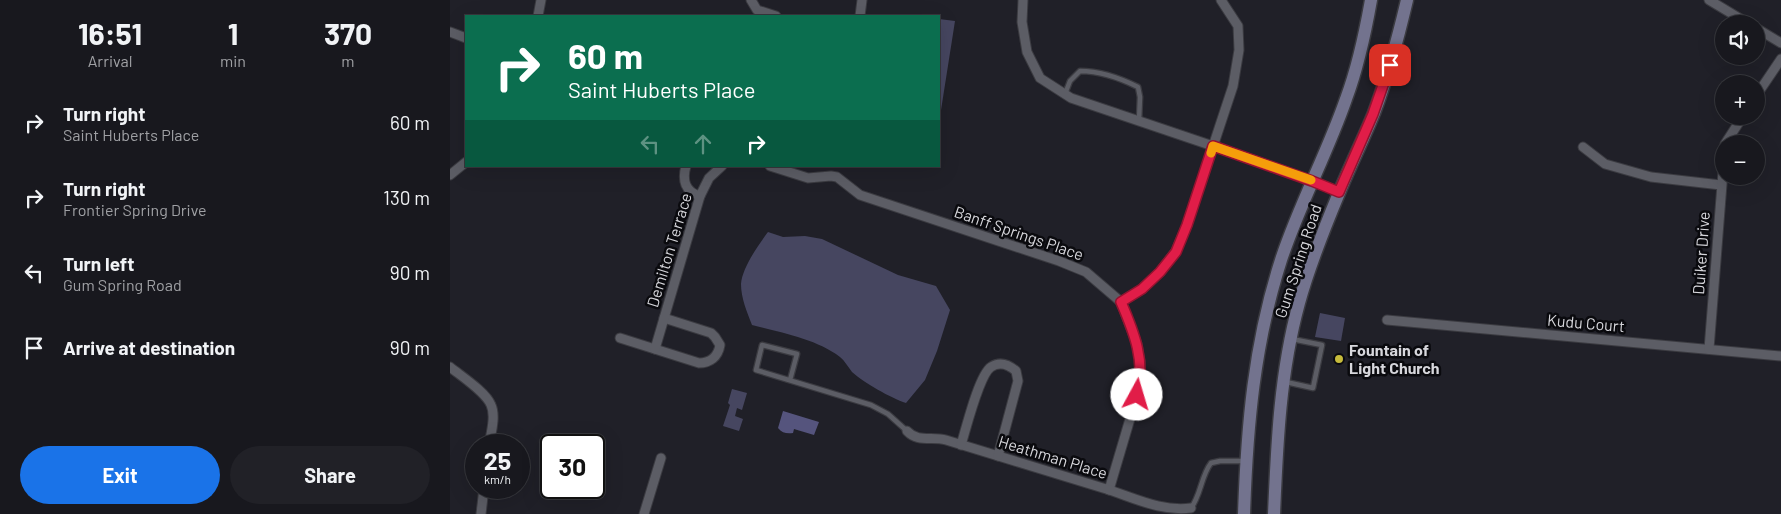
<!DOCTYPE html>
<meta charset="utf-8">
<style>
body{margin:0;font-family:Barlow,sans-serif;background:#212127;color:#f1f3f6;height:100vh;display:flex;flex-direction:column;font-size:19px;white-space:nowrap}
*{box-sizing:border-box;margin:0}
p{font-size:16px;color:#9fa0a4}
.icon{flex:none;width:28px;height:28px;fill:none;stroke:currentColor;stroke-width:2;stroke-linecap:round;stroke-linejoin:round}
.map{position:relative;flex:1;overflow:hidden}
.panel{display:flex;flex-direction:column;background:#18181e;width:450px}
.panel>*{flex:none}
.hud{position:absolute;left:15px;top:15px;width:475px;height:152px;border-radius:0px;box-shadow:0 5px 20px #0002,0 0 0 1px #36373c;background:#0b6e4f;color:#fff;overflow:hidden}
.controls{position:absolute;left:1265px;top:15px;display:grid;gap:10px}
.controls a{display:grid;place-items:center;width:50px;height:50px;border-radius:50%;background:#18181e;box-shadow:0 5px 20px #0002,0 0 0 1px #36373c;font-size:25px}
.speed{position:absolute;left:15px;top:434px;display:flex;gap:10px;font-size:25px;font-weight:700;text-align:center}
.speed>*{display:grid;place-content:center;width:65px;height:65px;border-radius:50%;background:#18181e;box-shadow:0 5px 20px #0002,0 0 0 1px #36373c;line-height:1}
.speed small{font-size:12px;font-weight:400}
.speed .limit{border:2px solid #111;border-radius:8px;background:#fff;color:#111}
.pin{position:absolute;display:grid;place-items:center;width:42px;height:42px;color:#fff;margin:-21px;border-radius:10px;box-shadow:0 2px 8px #0006}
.me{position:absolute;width:55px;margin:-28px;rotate:6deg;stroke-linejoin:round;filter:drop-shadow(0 0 4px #0008)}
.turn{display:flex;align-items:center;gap:18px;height:105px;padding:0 20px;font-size:22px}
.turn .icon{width:65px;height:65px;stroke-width:2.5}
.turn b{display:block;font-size:35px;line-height:42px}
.lanes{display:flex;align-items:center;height:48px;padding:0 20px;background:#0003;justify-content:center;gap:25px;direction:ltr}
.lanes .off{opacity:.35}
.eta{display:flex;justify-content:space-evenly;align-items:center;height:85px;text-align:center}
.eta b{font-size:30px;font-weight:700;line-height:35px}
.cta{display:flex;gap:10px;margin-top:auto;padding:10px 20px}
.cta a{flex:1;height:58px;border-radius:30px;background:#1a73e8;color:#fff;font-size:20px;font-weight:700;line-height:58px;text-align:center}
.cta a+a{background:#212127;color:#f1f3f6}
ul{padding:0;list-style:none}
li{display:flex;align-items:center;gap:15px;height:75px;padding:0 20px}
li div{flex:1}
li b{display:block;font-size:19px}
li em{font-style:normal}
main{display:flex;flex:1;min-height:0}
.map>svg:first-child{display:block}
</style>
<main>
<section class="panel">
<div class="eta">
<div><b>16:51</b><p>Arrival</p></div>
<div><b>1</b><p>min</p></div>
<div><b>370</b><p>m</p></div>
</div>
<ul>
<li><svg class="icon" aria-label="right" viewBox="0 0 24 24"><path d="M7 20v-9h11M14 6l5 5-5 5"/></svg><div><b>Turn right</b><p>Saint Huberts Place</p></div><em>60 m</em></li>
<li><svg class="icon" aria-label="right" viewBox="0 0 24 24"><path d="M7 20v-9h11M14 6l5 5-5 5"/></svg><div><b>Turn right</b><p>Frontier Spring Drive</p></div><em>130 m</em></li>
<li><svg class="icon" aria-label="left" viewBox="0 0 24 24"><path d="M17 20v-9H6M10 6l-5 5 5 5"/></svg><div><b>Turn left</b><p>Gum Spring Road</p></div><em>90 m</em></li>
<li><svg class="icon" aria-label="arrive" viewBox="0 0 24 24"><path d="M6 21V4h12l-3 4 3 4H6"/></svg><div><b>Arrive at destination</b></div><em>90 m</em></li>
</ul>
<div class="cta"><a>Exit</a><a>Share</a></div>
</section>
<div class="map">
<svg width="1331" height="514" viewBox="0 0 1331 514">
<rect width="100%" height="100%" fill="#202028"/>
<g fill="#464660">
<polygon points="489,19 505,21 491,110 489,110"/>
<path d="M318,232L333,237L355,236L372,239L448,275L486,286L500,310L487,351L475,380L456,403C441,398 414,383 402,372C398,367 395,361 390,357C367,339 329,332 302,325C297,312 291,298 291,284C292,268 309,244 318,232Z"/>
<polygon points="870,313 895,318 891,341 865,337"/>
<polygon points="282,389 297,393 292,410 287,408 285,416 293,419 289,431 273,426 280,405 278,403"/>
</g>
<path fill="#55547d" d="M333,411L369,422L364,435L344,429L343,433C337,434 332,433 328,428Z"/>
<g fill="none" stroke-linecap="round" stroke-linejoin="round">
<g stroke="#3b3b41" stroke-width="7">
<g id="lane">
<path d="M615,94L620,81L630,71C650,71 670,78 688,87L690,97L689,121"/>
<polyline points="340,380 347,354 312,345 306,370 421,405 438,414 457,431"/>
<polyline points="836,382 863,388 872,345 842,339"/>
<path d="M741,508C751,495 751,476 761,463L770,461H796"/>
</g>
</g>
<g stroke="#3b3b41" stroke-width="11">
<g id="street">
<polyline points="301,0 307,10 326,16"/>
<polyline points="573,0 572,22 577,52 590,78 621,98 763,146 862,181 889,192"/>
<polyline points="1259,0 1299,24"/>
<polyline points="88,16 91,0"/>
<polyline points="410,16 412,0"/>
<polyline points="1306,28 1331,43"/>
<polyline points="0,32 16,38"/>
<polyline points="1306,96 1331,59"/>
<polyline points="1275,144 1293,116"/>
<polyline points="1133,147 1155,164 1201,177 1271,185"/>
<path d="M236,166C232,180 235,192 250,196"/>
<polyline points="320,166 358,178 381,176 387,177 410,195 609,261 636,272 671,302 687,344 690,362 690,385 659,490"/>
<polyline points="0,175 16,162"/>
<polyline points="671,302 692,289 710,272 726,251 737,225 783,86 789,50 788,26 771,0"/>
<polyline points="937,320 1331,356"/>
<path d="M170,338L249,363C260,363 268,357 270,345L265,337L261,333L214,318"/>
<polyline points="205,349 250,196 259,178 272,166"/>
<polyline points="1259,349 1274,159"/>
<path d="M0,367C11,376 36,392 41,405C46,416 41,433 39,445"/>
<path d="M457,431C468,443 482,436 496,440C548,456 601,472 653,488C683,497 710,512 741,508"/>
<path d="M511,445C516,429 529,375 541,367C550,361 559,365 566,371L568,381L548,456"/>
<polyline points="31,514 34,488"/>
<polyline points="194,514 211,458"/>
</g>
</g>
<g stroke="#3b3b41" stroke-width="15">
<g id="secondary">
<path d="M794,514C797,426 804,344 831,260C849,205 877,154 896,99C908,67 915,34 921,0"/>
<path d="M824,514C827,443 830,372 849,303C859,266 874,229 889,193C900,166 913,140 924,113C938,76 948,38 957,0"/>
</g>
</g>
<use href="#lane" stroke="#5c5d65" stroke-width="4.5"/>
<use href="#street" stroke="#5c5d65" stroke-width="9"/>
<use href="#secondary" stroke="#73738e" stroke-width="12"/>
</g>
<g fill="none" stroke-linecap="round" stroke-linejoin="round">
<g stroke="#92132f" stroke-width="12">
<path id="route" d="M687,395C696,362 684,332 671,302L692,289L710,272L726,252L737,225L763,146L862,181L889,192L923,114L940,65"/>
</g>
<use href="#route" stroke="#e11d48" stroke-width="9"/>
<polyline stroke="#f59e0b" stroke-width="9" points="761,153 763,146 861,180"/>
</g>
<circle fill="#c6bb3c" stroke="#0a0a0e" stroke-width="2" cx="889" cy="359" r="5"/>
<g text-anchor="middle" stroke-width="5" stroke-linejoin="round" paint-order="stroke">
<g font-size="16" fill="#d7d7dc" stroke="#0a0a0e">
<text transform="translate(569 233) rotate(19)" y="6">Banff Springs Place</text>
<text transform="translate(219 250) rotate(-73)" y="6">Demilton Terrace</text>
<text transform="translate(1251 253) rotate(-86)" y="6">Duiker Drive</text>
<text transform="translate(848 261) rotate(-72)" y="6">Gum Spring Road</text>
<text transform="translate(1136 323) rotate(5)" y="6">Kudu Court</text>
<text transform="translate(603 457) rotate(17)" y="6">Heathman Place</text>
</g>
<g font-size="16" font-weight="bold" fill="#d7d7dc" stroke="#0a0a0e" text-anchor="start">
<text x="899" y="356">Fountain of<tspan x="899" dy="18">Light Church</tspan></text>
</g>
</g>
</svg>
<div class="controls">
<a><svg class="icon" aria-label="sound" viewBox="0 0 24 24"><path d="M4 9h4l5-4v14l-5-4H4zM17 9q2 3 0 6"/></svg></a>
<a>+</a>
<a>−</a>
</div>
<div class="speed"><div>25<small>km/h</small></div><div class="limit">30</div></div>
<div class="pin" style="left:940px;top:65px;background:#d93025"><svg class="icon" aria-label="arrive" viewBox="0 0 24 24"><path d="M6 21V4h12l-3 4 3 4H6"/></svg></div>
<svg class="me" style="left:687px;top:395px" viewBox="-20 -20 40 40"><circle r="19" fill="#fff"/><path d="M0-13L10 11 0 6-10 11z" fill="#e11d48"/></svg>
<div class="hud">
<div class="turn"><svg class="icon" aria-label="right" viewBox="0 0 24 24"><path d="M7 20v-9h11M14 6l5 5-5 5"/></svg><div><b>60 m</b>Saint Huberts Place</div></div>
<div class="lanes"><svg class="icon off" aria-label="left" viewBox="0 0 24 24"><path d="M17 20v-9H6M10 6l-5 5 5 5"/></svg><svg class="icon off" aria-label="ahead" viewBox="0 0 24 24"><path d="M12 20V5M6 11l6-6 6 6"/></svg><svg class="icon" aria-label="right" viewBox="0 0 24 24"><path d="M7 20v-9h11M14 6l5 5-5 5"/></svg></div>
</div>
</div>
</main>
